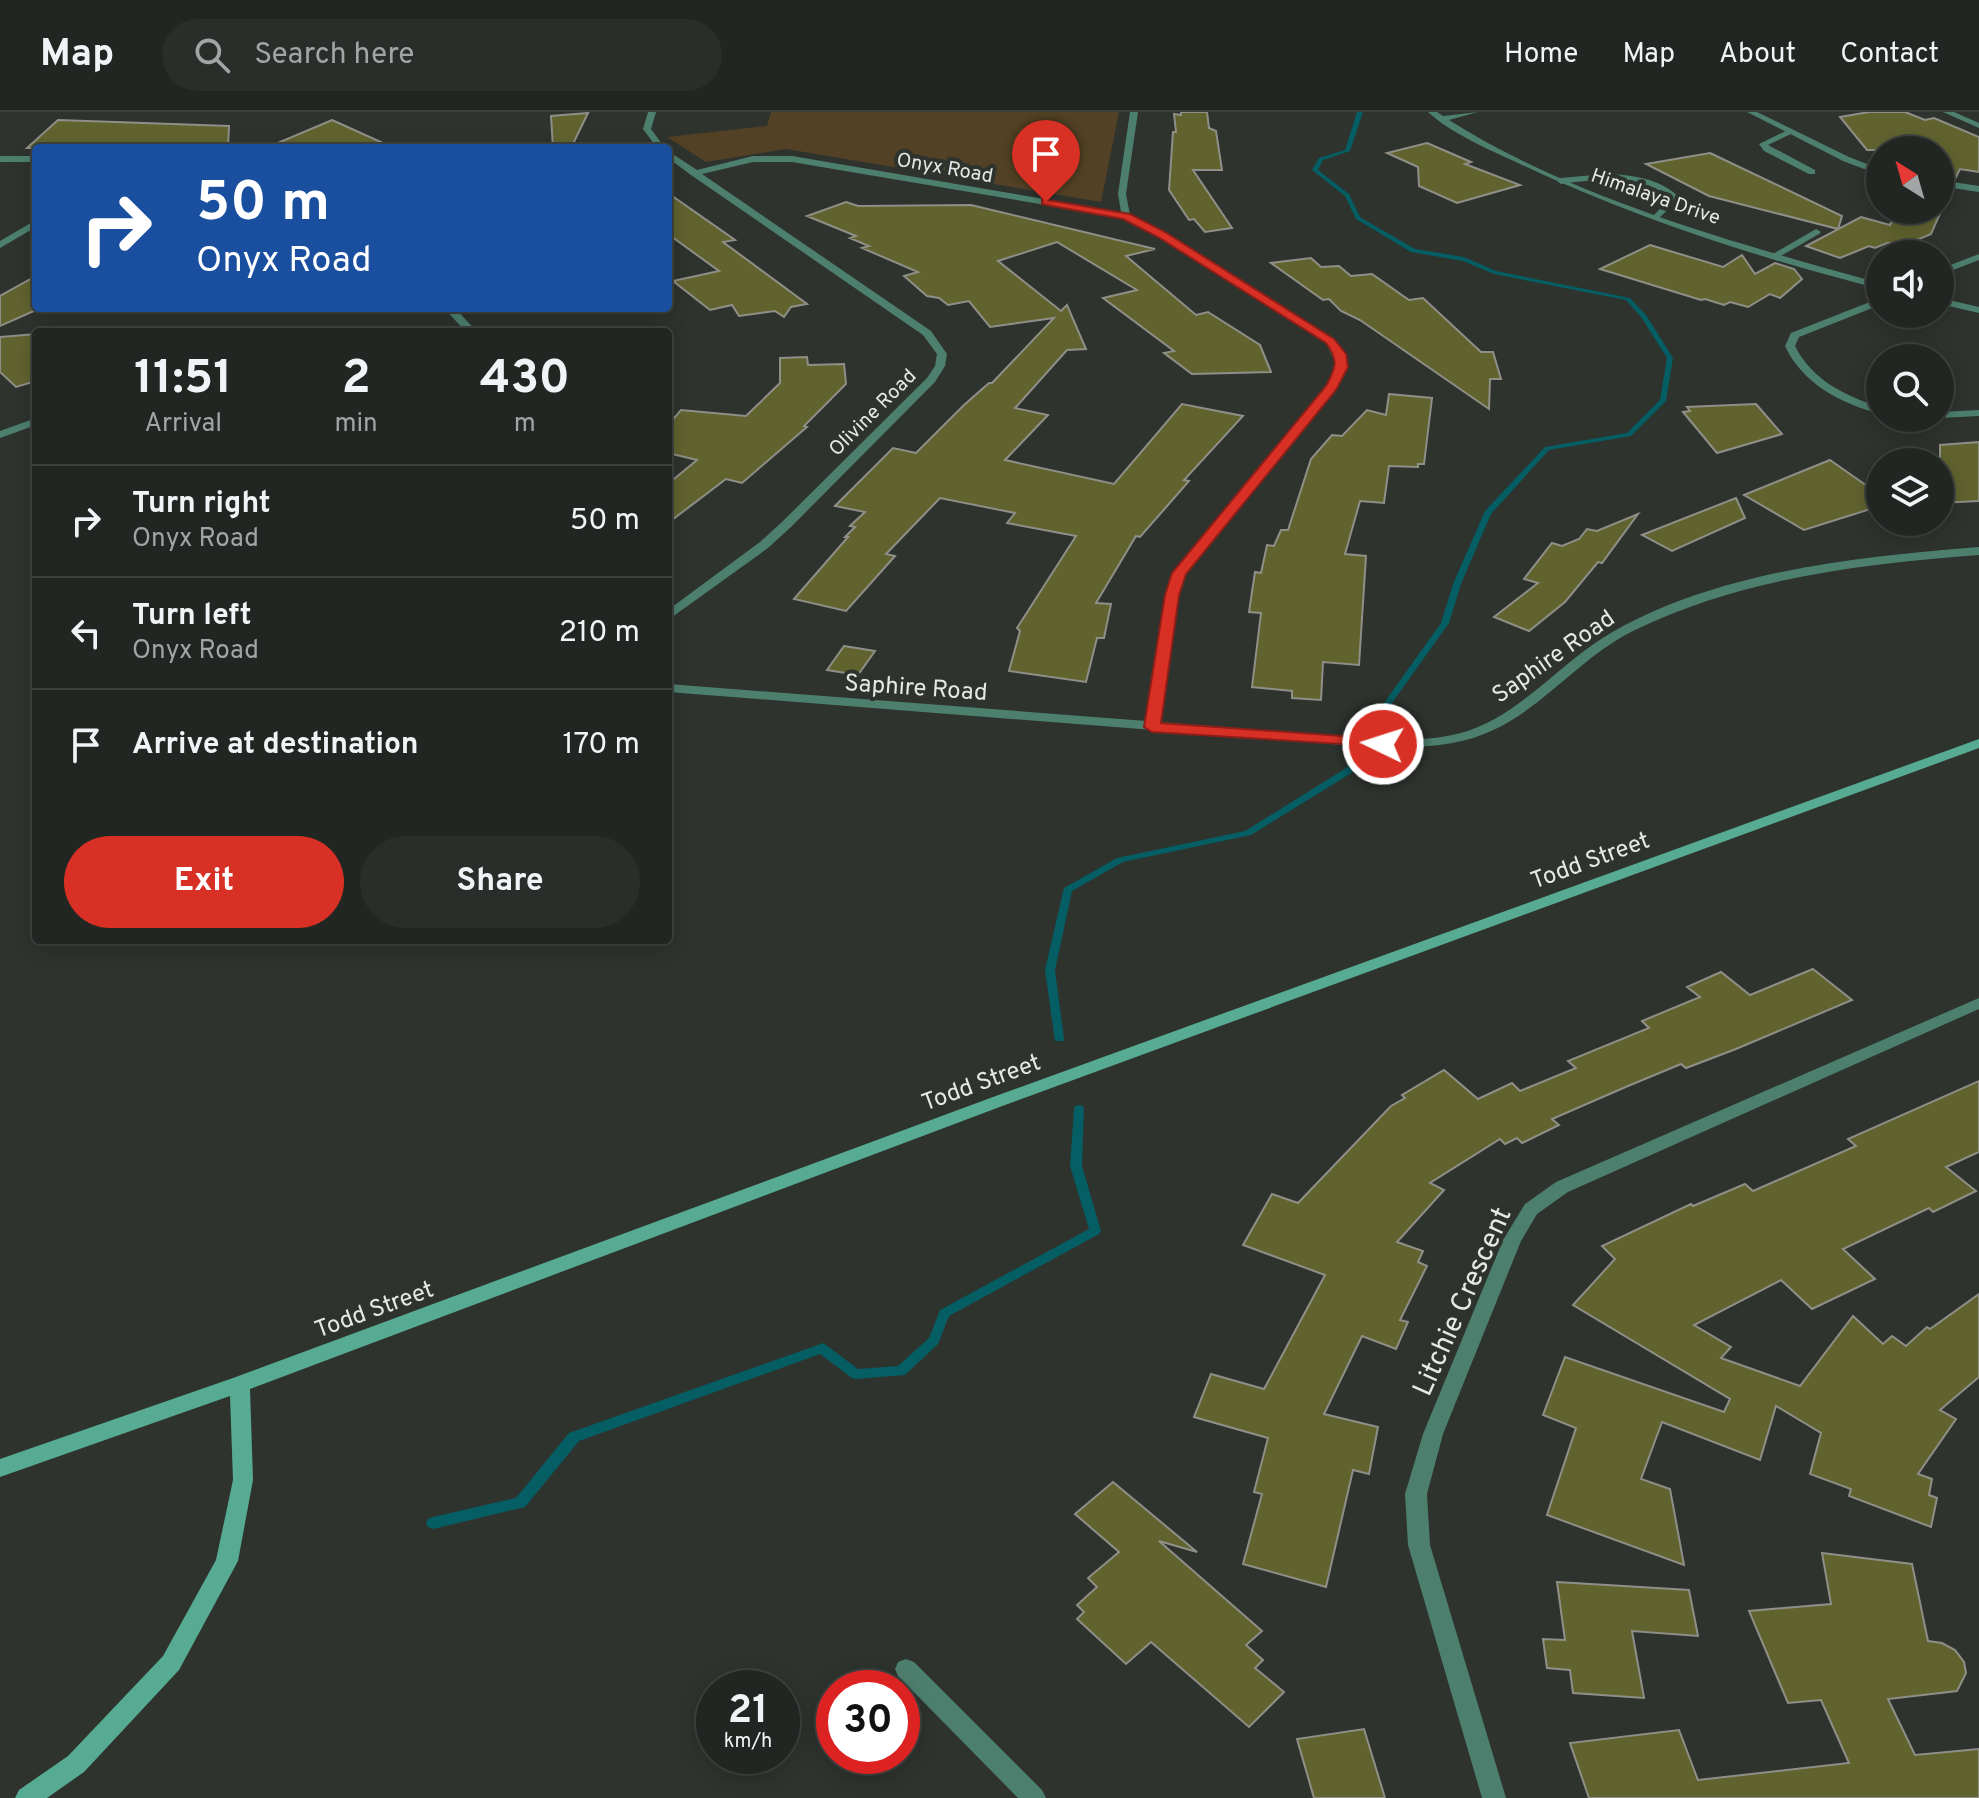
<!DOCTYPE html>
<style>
body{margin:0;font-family:Overpass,sans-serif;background:#2a2e2a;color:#f1f3f6;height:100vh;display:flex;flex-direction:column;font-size:30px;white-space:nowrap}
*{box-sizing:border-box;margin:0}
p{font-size:26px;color:#a2a5a5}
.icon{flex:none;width:44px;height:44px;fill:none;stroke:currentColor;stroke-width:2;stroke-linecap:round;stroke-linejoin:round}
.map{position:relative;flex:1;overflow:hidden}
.drawer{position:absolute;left:32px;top:216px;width:640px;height:616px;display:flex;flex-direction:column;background:#222622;border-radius:8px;box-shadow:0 4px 20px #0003,0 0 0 2px #3f4340}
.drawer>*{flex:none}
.hud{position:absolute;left:32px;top:32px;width:640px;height:168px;border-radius:8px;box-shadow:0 4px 20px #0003,0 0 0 2px #3f4340;background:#1a4fa0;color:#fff;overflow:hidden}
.needle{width:52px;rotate:323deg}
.buttons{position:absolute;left:1866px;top:24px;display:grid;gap:16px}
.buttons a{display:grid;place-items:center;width:88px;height:88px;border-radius:50%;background:#222622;box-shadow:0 4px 20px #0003,0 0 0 2px #3f4340;font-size:40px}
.speed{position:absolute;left:696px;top:1558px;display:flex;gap:16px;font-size:40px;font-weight:700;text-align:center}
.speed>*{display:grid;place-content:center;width:104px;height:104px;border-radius:50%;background:#222622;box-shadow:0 4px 20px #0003,0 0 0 2px #3f4340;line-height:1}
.speed small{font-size:20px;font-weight:400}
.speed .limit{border:12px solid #d22;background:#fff;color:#111}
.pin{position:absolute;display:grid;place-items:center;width:68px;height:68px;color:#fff;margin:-82px -34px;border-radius:50% 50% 50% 0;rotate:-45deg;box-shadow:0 0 8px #0007}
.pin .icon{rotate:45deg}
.me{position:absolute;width:88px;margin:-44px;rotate:274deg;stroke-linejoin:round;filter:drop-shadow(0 0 6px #0008)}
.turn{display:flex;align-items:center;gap:28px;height:168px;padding:0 32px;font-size:36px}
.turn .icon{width:104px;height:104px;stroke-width:2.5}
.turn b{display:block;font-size:56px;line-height:68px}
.eta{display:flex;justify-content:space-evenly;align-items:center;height:136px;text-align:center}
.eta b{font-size:48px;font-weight:700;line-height:56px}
.primary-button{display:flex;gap:16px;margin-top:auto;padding:16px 32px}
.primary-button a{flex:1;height:92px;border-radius:48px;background:#d93025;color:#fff;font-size:32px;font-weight:700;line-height:92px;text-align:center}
.primary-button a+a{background:#2a2e2a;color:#f1f3f6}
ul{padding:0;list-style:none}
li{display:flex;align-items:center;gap:24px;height:112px;padding:0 32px;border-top:2px solid #3f4340}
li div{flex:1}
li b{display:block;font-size:30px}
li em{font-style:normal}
header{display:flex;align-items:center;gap:48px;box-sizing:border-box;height:112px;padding:0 40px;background:#222622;border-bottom:2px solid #3f4340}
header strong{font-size:38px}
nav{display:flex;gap:44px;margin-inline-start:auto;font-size:28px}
.search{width:560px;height:72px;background:#2a2e2a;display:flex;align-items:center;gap:20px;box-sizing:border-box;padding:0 28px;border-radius:44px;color:#a2a5a5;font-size:30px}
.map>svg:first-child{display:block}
</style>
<header>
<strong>Map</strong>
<div class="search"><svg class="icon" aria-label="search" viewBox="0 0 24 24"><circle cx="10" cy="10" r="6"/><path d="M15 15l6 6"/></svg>Search here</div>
<nav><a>Home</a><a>Map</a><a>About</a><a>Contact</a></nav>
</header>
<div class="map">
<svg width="1979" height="1686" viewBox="0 0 1979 1686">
<rect width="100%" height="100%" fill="#2e332e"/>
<polygon fill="#524124" points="771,0 1119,0 1101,90 786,37 706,50 667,25 767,14"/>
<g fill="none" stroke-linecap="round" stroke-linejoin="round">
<g fill="#055e64" fill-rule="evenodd">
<polygon points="1357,0 1363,0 1350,39 1323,48 1318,58 1349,82 1360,105 1415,137 1464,145 1496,159 1630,186 1646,203 1673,246 1666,289 1631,324 1549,338 1491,402 1461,472 1449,511 1382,605 1358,657 1251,723 1123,750 1072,779 1055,858 1064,927 1063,929 1055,929 1045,858 1064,776 1117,746 1245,719 1351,653 1374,605 1441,511 1453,472 1485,399 1545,335 1627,321 1660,288 1667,246 1641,205 1626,188 1494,162 1463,149 1411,140 1356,107 1345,84 1312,58 1319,46 1345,38"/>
<polygon points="1079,993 1083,994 1084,997 1082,1054 1101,1119 1099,1122 949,1204 938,1232 905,1263 856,1267 852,1266 820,1242 579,1329 525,1395 433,1417 428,1415 426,1411 428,1407 433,1405 516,1386 569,1321 818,1233 822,1231 826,1233 858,1257 898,1254 929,1226 940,1198 1089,1117 1070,1054 1074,997 1075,994"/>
</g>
</g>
<g fill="#61632f" stroke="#8f8f88" stroke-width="2">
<polygon points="1181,0 1207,0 1209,16 1216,19 1222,58 1193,58 1232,116 1205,120 1194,107 1189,108 1169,78 1173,20 1176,20 1174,2 1181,3"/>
<polygon points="1869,0 1905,0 1925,8 1934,6 1979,25 1979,60 1960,57 1955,67 1940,65 1940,38 1867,38 1840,5"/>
<polygon points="588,1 571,36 553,36 551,4"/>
<polygon points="58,8 229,14 228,36 27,36"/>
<polygon points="332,8 394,36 266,36"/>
<polygon points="1427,31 1471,50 1465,52 1520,73 1457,91 1419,74 1418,55 1387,41"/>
<polygon points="1710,41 1842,104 1838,117 1709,84 1646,52"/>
<polygon points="1940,77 1950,79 1931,122 1910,131 1887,131 1875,136 1869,134 1840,146 1806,134 1861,105 1890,113 1897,98 1940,98"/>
<polygon points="668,81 735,128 723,130 807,192 791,195 784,205 775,199 739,204 732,193 710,198 673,169 719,159 668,122"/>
<polygon points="846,90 858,94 971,93 1155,137 1126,144 1196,203 1208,200 1260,233 1271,260 1192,262 1164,241 1174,239 1103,186 1137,178 1057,130 998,149 1061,199 1067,193 1086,237 1067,238 1015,296 1048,303 1005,348 1114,372 1182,292 1243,304 1184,368 1189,369 1140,425 1136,424 1096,491 1111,492 1104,526 1097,526 1086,570 1009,559 1020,519 1017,516 1076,424 1007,411 1015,401 940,386 886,442 895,444 846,499 794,487 848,425 845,425 855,415 850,414 865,400 835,394 893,336 916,341 964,293 989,271 992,271 1054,206 990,215 969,189 948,193 939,186 927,184 904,164 918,160 862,136 869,134 850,126 856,124 807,104"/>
<polygon points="1650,133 1723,155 1742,143 1755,162 1775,151 1794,157 1802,167 1780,186 1770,182 1748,195 1730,190 1724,193 1705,187 1701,188 1600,157"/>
<polygon points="1311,146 1321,155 1339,154 1351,164 1372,162 1409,188 1423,186 1481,240 1493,240 1501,267 1490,267 1489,297 1360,208 1341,199 1329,187 1323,188 1271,151"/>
<polygon points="36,164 36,198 0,214 0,184"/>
<polygon points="36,222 36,269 16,275 0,260 0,225"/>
<polygon points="807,245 808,253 844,252 846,272 804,314 807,315 742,371 726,367 668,411 668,372 697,348 668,341 668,313 681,298 746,304 780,271 780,246"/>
<polygon points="1389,282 1432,286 1424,352 1418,352 1418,355 1389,354 1384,391 1360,389 1345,442 1366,444 1359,553 1323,550 1321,588 1292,586 1292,579 1252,575 1261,501 1249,500 1255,460 1261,461 1267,433 1274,434 1281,418 1288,418 1311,347 1332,323 1342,324 1367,298 1386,303"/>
<polygon points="1756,292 1782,322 1717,341 1683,300 1690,299 1687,295"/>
<polygon points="1979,330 1979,389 1940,391 1940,333"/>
<polygon points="1830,348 1880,383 1880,394 1804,418 1744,383"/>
<polygon points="1736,386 1745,406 1672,439 1642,423"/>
<polygon points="1638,402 1602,451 1598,450 1565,490 1529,519 1494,505 1538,471 1524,467 1552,431 1562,434 1579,427 1587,417 1597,419"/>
<polygon points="844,534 875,539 858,563 827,558"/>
<polygon points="1813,857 1852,888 1736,937 1686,956 1681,952 1628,974 1552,1007 1559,1013 1522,1031 1517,1026 1505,1032 1500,1027 1430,1071 1444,1078 1397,1130 1423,1139 1418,1150 1427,1154 1400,1208 1408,1210 1396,1237 1362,1224 1324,1302 1378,1315 1369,1362 1353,1358 1326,1475 1243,1452 1262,1382 1254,1380 1268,1326 1194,1305 1211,1262 1264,1277 1325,1163 1243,1133 1272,1082 1298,1091 1391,994 1405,986 1402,983 1444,958 1478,987 1512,971 1520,979 1576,956 1568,949 1649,916 1642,909 1700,885 1687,875 1721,860 1750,883"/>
<polygon points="1979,969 1979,1040 1946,1055 1976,1079 1933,1100 1929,1096 1843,1137 1875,1167 1812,1197 1781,1168 1694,1213 1731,1235 1721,1246 1800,1274 1853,1204 1883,1232 1892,1224 1906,1234 1927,1215 1930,1217 1979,1182 1979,1265 1940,1298 1956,1307 1918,1362 1932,1367 1929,1383 1937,1386 1931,1415 1849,1384 1851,1377 1810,1362 1821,1321 1776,1294 1760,1348 1662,1310 1641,1367 1670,1377 1684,1453 1547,1403 1576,1316 1543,1303 1565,1245 1724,1300 1730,1287 1573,1193 1615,1147 1602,1134 1691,1092 1693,1094 1745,1072 1753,1079 1856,1034 1848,1027"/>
<polygon points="1113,1370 1197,1440 1159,1429 1262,1519 1246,1533 1263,1548 1255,1556 1284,1580 1249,1615 1151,1530 1126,1552 1077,1507 1084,1500 1077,1493 1097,1475 1088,1466 1119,1440 1075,1402"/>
<polygon points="1822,1441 1912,1452 1928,1529 1942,1531 1955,1538 1964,1550 1966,1561 1957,1579 1888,1587 1915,1643 1979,1637 1979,1686 1589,1686 1570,1631 1679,1618 1698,1668 1849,1651 1821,1588 1788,1591 1749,1499 1831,1492"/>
<polygon points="1557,1470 1689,1478 1698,1524 1632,1519 1644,1586 1573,1581 1570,1558 1547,1556 1543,1527 1565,1528"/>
<polygon points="1364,1617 1385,1686 1314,1686 1297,1627"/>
</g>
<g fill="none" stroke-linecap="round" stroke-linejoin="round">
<g fill="#4d7f6f" fill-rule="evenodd">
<polygon points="1788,18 1795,20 1768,33 1815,58 1815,62 1809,62 1764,39 1759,32"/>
<path d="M1605,62C1633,63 1660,66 1680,86L1657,108L1652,105L1671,86C1639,61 1599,67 1561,72L1557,69L1561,66Z"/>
<polygon points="1816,117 1821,120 1819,122 1779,145 1771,143"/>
</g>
<g fill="#4d7f6f" fill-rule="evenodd">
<polygon points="648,0 656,0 651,17 665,36 657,36 643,17"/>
<path d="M1130,0H1138L1126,82L1130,103L1165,121L1334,227C1348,246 1348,257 1336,277L1185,462L1178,483L1160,610C1212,614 1264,619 1316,623C1364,626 1414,633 1461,621C1522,604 1562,547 1616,518C1724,458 1858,445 1979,435V443C1862,452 1742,466 1635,518C1581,544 1545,595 1491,619C1457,635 1419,635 1383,636L668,580V572L1146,609L1166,483L1173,461L1327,274L1336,252L1326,231L1159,125L1123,106L792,50H753L702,62L931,219L947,242L945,254L935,270L791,415L768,436L668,508V498L760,430L783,409L927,266L935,254L937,242L923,223L691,63L668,46V39L697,58L753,44H792L1121,100L1118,82Z"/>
<path d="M1428,0H1437L1443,4L1478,0L1449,8C1574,87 1738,132 1880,171V177C1756,145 1633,106 1518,51C1488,37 1452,22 1428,0Z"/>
<polygon points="1747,0 1757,0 1849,45 1880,57 1880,63 1843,49"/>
<polygon points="1943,0 1954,0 1979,11 1979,16"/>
<rect x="0" y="44" width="36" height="6"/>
<polygon points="1940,68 1979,74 1979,80 1940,74"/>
<polygon points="36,108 36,115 0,136 0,129"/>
<polygon points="1979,142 1979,148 1940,163 1940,157"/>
<path d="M1880,186V193L1799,225L1795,234C1812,268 1845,284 1880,295V302C1840,291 1803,272 1785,234L1791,221Z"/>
<polygon points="1940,186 1979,195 1979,201 1940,192"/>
<polygon points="444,196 455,196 477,220 466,220"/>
<polygon points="1979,298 1979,304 1940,306 1939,306 1940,300"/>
<polygon points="36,306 36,313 0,326 0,319"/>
<polygon points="1979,886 1979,897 1568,1080 1537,1102 1521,1129 1443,1322 1427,1382 1430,1433 1506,1686 1482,1686 1408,1433 1405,1382 1423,1322 1503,1128 1525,1092 1556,1070"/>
<polygon points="906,1547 914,1550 1042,1678 1046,1686 1018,1686 898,1564 895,1557 898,1550"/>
</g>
<polygon fill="#57ab92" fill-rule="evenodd" points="1979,627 1979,636 1005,993 250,1277 253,1368 238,1449 179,1558 84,1660 47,1686 15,1686 19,1678 68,1644 163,1544 216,1448 233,1368 230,1284 0,1365 0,1347 233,1266 993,985"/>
</g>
<path fill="#d93025" stroke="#8d1f18" stroke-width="2" d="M1042,87L1130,102L1165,120L1334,227L1346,242L1348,255L1336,278L1186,462L1179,483L1161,611L1383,627L1389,628V635L1152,620L1144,615L1165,483L1172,461L1326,274C1336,256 1339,248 1326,231L1158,125L1123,107L1046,93L1042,92Z"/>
<g text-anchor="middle" stroke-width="8" stroke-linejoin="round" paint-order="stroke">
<g font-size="20" fill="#e5e8e5" stroke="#2e332e">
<text transform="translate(945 55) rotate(10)" y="7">Onyx Road</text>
<text transform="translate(1656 84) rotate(19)" y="7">Himalaya Drive</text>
<text transform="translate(872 300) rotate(-45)" y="7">Olivine Road</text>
</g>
<g font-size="24" fill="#e5e8e5" stroke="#2e332e">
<text transform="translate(1553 544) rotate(-35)" y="8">Saphire Road</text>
<text transform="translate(916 575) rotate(4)" y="8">Saphire Road</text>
<text transform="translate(1590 748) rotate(-20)" y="8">Todd Street</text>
<text transform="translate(981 970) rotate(-20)" y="8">Todd Street</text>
<text transform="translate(374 1197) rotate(-20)" y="8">Todd Street</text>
</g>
<g font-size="28" fill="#e5e8e5" stroke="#2e332e">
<text transform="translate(1461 1189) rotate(-66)" y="10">Litchie Crescent</text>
</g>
</g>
</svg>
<div class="buttons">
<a><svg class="needle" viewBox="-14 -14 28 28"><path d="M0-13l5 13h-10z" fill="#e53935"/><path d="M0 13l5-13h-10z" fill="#a2a5a5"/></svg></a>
<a><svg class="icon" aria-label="sound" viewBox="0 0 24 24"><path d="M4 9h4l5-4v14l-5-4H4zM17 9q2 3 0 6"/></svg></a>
<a><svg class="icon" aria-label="search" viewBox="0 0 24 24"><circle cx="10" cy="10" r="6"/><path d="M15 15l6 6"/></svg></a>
<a><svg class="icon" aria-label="layers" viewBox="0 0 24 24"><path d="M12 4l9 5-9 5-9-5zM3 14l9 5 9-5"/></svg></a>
</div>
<div class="speed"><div>21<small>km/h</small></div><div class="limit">30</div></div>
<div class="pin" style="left:1046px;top:90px;background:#d93025"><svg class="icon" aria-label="arrive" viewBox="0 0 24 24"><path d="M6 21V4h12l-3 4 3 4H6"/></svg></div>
<svg class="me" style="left:1383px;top:632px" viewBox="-20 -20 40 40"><circle r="17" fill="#d93025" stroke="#fff" stroke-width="3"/><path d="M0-11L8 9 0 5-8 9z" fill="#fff"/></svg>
<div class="hud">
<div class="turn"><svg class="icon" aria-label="right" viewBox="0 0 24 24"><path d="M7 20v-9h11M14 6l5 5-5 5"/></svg><div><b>50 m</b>Onyx Road</div></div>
</div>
<section class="drawer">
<div class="eta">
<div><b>11:51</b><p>Arrival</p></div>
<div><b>2</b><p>min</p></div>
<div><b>430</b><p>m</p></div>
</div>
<ul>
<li><svg class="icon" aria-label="right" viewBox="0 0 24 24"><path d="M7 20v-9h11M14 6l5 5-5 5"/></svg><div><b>Turn right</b><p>Onyx Road</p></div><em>50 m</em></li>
<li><svg class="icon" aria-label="left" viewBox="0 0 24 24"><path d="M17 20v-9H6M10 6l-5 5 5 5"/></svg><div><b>Turn left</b><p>Onyx Road</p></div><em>210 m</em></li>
<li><svg class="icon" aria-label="arrive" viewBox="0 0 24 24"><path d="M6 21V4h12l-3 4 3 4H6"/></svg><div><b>Arrive at destination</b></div><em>170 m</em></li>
</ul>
<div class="primary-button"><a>Exit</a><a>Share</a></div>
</section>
</div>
